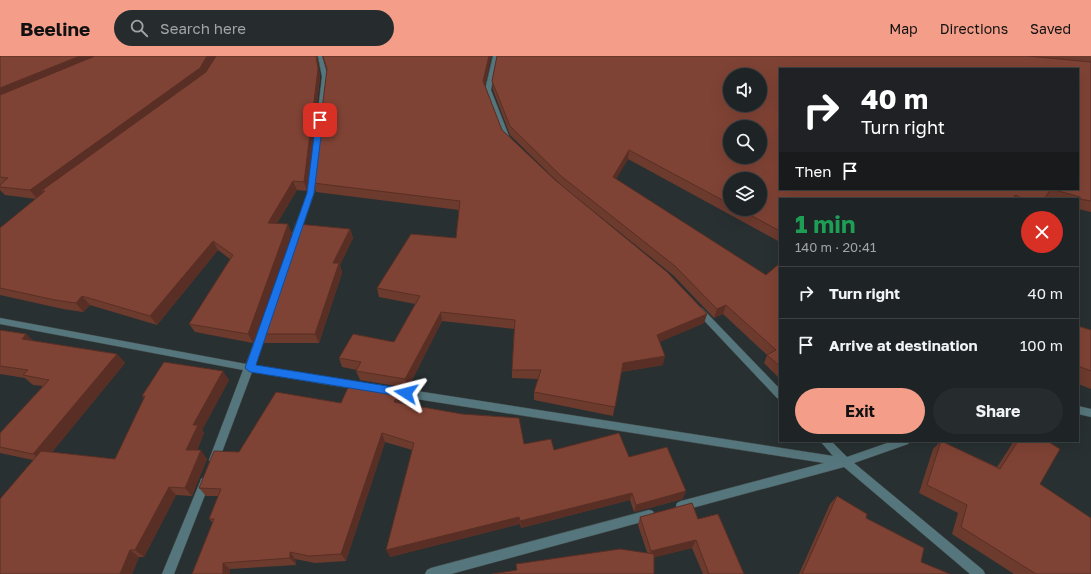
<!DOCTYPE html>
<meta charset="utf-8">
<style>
body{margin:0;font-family:"Golos Text",sans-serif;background:#262c2d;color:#f1f3f6;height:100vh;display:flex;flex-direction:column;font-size:15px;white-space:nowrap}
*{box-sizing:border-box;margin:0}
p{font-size:13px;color:#a1a4a7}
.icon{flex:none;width:22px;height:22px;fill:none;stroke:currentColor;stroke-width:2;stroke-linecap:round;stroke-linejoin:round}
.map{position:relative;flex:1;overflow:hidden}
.details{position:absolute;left:779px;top:142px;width:300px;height:244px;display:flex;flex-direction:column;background:#1e2425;border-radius:0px;box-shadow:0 4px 16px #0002,0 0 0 1px #3c4142}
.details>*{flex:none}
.top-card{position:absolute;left:779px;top:12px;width:300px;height:122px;border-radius:0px;box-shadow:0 4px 16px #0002,0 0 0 1px #3c4142;background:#202124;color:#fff;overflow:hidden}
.tools{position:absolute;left:723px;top:12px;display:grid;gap:8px}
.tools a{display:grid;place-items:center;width:44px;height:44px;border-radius:50%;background:#1e2425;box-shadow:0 4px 16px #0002,0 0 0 1px #3c4142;font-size:20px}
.pin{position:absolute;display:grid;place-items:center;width:34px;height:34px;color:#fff;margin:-17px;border-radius:8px;box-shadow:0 2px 6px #0006}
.me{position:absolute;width:44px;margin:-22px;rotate:279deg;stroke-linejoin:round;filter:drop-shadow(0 0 3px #0008)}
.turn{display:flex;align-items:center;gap:14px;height:84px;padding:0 16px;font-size:18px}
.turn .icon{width:52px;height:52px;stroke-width:2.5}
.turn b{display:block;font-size:28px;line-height:34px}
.then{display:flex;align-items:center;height:38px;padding:0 16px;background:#0003;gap:8px;font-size:15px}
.round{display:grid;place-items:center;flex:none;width:42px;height:42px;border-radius:21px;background:#262c2d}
.summary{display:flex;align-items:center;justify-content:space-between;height:68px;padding:0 16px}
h1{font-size:24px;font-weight:700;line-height:30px;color:#1e9e55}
.button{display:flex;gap:8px;margin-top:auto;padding:8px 16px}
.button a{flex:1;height:46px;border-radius:24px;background:#f49e89;color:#111;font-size:16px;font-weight:700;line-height:46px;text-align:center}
.button a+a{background:#262c2d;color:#f1f3f6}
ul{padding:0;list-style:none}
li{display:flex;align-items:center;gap:12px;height:52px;padding:0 16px;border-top:1px solid #3c4142}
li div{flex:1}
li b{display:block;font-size:15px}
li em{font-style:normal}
header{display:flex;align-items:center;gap:24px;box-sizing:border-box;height:56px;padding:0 20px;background:#f49e89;color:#111}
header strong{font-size:19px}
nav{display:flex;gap:22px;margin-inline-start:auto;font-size:14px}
.search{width:280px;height:36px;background:#262c2d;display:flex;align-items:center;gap:10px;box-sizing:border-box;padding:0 14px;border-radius:22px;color:#a1a4a7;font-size:15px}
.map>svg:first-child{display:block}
</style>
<header>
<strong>Beeline</strong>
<div class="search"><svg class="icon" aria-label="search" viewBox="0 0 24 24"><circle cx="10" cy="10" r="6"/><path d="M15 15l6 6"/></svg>Search here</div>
<nav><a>Map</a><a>Directions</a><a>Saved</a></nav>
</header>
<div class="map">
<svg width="1091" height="518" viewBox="0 0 1091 518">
<rect width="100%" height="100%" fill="#283031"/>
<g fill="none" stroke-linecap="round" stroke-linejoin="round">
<g stroke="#444b4c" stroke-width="1">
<g id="minor">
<polygon points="318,0 322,0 328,21 314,137 300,178 296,180 292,178 308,137 322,21"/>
<polygon points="493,0 497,0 491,34 509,80 512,84 509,86 503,81 485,34"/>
<polygon points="699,251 702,252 780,333 780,343 777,342 696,256 695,254"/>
<polygon points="0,262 246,308 260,271 261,269 267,269 268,271 254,309 360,326 363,327 364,330 363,333 360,334 252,316 219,404 217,407 214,408 211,407 209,404 243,314 0,268"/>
<polygon points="391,331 833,400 820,385 831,385 847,401 893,385 910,385 908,388 854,407 983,514 985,518 970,518 844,411 681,455 677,453 676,450 677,447 681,445 824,407 391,339 388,338 387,335 388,332"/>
<polygon points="1078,350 1091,353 1091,361 1078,358"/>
<polygon points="205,421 209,423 210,426 174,518 162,518 200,426 201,423"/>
<polygon points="649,454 653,455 654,459 653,463 649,464 451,518 425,518 427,514 431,512"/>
</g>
</g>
<use href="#minor" fill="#55767c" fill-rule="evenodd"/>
</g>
<g fill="#6d3a2e" fill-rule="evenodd">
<polygon points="0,0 317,0 320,21 307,135 297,134 277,167 292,177 253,287 195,276 189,268 230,203 218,194 157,269 90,249 83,256 63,253 0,239 0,172 36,143 5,139 0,134"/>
<polygon points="322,0 491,0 485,29 502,74 555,124 707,258 704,267 659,286 663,309 621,316 613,360 534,344 534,336 538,323 512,322 512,314 514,273 442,265 408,332 360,324 356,315 357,314 342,311 339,302 394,286 415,248 379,241 377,232 456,182 459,154 316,136 313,127 327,14"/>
<path d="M497,0H1091V156L1078,153V143H1048L1045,142L1044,143H780V186L628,103L616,123L766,219L780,207V323L764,307L767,299L723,258L714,262L673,219L561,129L510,79L493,34L492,25ZM730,123L760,153H730Z"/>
<polygon points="350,173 353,182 340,209 342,217 319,287 264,287 259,278"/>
<polygon points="1078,270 1091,274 1091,333 1078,328"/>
<polygon points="0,274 26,278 33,285 117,298 125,307 52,396 115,403 144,342 142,340 229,324 202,374 204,377 197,394 207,403 192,440 176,439 144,501 139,501 132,518 33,404 0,397 0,377 43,330 33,329 25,322 0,318"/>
<polygon points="400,333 403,341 400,347 524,388 554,394 629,401 683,443 634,456 630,444 521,472 520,468 390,501 412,394 385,386 346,505 315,507 295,503 296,509 230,513 192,518 213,467 209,463 218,440 206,440 199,432 239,396 341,347"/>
<polygon points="941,385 997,411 1014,385 1047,385 1040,428 1091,518 1014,518 952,478 958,457 919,437 933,393"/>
<polygon points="837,440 866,462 921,506 950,518 799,518 830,448"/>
<polygon points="640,461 698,463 744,518 703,518 692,492 654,501 647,496 638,469"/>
</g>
<g fill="#592f25">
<polygon points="80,0 105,0 0,43 0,32"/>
<polygon points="207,0 218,0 204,20 45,135 41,135 43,138 37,143 30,134"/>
<polygon points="316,0 317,0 320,21 307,135 304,126"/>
<polygon points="489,0 491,0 484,34 483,25"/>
<polygon points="629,94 628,103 612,130 613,121"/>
<polygon points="293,125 297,134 272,176 268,167"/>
<polygon points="288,168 292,177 253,287 248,278"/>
<polygon points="350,173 353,182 340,209 342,217 319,287 315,278 333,207"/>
<polygon points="213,185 218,194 157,269 150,260"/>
<polygon points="82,240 90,249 83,256 76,247"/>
<polygon points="726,249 723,258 714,262 717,253"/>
<polygon points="441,256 442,265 408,332 405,323"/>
<polygon points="707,258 704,267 655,288 657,279"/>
<polygon points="26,278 36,288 22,283"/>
<polygon points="117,298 125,307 44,406 33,398"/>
<polygon points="665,300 663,309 621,316 613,360 623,307"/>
<polygon points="223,315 229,324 202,374 204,377 193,402 186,394 193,369"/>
<polygon points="400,333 403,341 397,354 394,346"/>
<polygon points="382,377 385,386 346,505 341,498"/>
<polygon points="201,394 207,403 192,440 185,432"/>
<polygon points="169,431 176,439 144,501 135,494"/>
<polygon points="686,435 683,443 634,456 636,449"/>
<polygon points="632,437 630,444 521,472 520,465"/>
<polygon points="519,461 520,468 390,501 386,494"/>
<polygon points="696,484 692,492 649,503 651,495"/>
<polygon points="130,494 139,501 132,518 120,518"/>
<polygon points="290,496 295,503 296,509 290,502"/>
<polygon points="223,507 230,513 230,518 223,518"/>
</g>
<g fill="#7f4335" stroke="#592f25" fill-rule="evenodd">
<polygon points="0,0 80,0 0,32"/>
<polygon points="95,0 207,0 200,12 30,134 0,131 0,129 8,122 0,121 0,39"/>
<polygon points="216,0 316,0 318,13 304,126 293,125 268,167 288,168 248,278 189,268 233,199 213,185 150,260 82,240 76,247 55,244 0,232 0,172 45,135 41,135 206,16"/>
<polygon points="323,0 489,0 483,25 502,74 555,124 667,216 707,258 657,279 665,300 623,307 615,351 534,336 541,314 512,314 515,264 441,256 405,323 356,315 361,306 339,302 353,278 394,286 420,240 377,232 411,178 456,182 460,145 313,127 327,13"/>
<path d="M497,0H1028L1091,6V145L1080,143V141L1051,133L1044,143H1024L1015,139L1013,143H780V175L739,153H760V123H730V148L629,94L613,121L766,219L780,207V310L767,299L776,294L726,249L717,253L675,210L561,120L510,70L492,25ZM780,13H1078V133H780ZM730,19H760V49H730ZM730,71H760V101H730Z"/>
<polygon points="298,168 350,173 333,207 339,207 315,278 259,278"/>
<polygon points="1078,270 1091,274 1091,315 1078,310"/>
<polygon points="0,274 26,278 22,283 117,298 33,398 0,391 0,377 49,324 23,319 28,314 0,310"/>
<polygon points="164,306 223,315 193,369 198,369 186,394 201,394 185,432 169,431 135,494 130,494 120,518 0,518 0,443 41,395 115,403 145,340 142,340"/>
<polygon points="351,325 400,333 394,346 462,358 519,362 524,388 551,383 554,394 619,377 629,401 667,391 686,435 636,449 632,437 520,465 519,461 386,494 414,387 382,377 341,498 309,500 290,496 290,502 223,507 223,518 192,518 214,463 209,463 221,433 199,432 214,395 239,396 276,336 341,347"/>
<polygon points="941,385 1000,413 1018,385 1047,385 1060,393 1040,428 1091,462 1091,518 1036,518 961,471 967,449 927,429"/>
<polygon points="837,440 867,458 866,462 924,492 921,506 950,518 802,518"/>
<polygon points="692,447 698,463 718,458 744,518 709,518 696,484 651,495 640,461"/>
<polygon points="620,493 654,498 654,518 492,518 517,514 516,508"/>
</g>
<polygon fill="#1a73e8" stroke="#114b97" points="320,62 323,64 314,137 256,309 406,333 411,337 406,341 250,316 245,312 307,137 316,64"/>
</svg>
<div class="tools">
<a><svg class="icon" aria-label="sound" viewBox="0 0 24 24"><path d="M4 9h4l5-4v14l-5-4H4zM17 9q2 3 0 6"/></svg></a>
<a><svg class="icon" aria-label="search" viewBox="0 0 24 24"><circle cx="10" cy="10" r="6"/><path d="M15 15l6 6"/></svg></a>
<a><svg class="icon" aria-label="layers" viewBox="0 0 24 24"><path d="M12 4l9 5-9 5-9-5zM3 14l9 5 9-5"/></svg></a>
</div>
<div class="pin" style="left:320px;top:64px;background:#d93025"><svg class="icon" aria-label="arrive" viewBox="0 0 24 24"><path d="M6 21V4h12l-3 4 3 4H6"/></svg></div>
<svg class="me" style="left:406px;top:337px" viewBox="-20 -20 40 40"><path d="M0-17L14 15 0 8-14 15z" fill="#1a73e8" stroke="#fff" stroke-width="4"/></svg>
<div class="top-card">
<div class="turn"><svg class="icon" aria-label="right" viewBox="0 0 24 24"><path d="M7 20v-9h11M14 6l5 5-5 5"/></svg><div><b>40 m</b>Turn right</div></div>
<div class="then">Then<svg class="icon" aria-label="arrive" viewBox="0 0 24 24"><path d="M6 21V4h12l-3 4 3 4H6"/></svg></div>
</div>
<section class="details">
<div class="summary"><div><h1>1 min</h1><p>140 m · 20:41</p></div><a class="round" style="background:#d93025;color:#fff"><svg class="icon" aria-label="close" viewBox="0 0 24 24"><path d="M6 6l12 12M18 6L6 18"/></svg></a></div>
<ul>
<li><svg class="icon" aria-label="right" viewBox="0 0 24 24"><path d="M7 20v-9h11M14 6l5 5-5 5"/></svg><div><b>Turn right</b></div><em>40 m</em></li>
<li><svg class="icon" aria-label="arrive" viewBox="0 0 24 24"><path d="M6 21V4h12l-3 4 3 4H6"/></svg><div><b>Arrive at destination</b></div><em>100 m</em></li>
</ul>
<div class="button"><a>Exit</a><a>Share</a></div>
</section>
</div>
